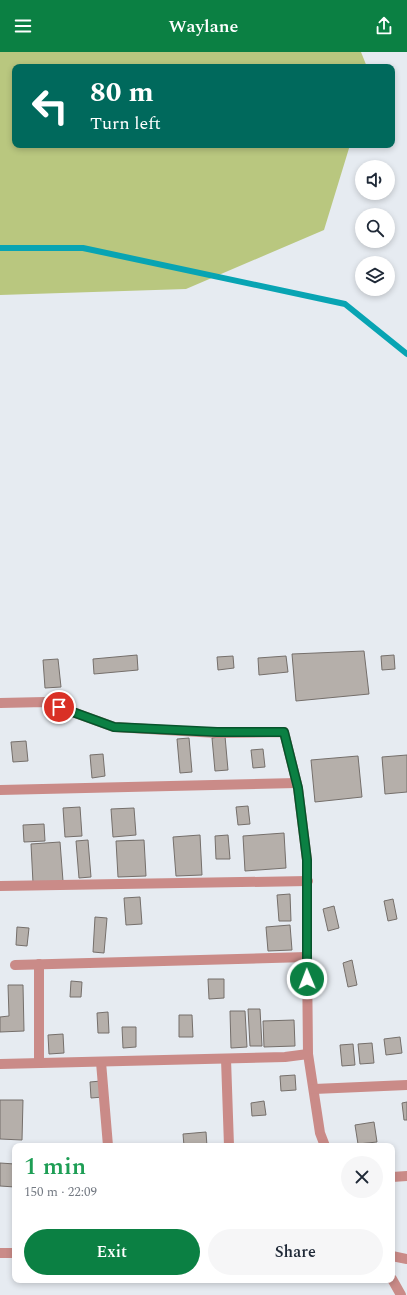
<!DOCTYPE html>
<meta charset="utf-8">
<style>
body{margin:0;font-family:Spectral,serif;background:#f6f6f7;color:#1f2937;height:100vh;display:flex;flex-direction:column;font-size:15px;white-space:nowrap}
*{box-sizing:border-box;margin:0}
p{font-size:13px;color:#747a83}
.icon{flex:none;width:22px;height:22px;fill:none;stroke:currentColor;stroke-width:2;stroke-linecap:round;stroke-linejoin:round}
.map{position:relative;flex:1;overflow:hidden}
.side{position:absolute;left:12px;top:1091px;width:383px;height:140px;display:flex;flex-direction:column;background:#fff;border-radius:8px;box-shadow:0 2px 6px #0003}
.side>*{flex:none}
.banner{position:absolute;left:12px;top:12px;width:383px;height:84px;border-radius:8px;box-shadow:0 2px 6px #0003;background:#00695c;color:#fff;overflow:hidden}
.tools{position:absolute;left:355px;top:108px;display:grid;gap:8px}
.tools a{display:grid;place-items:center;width:40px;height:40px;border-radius:50%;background:#fff;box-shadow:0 2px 6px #0003;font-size:20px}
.pin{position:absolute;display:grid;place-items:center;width:34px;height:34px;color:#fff;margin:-17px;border:2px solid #fff;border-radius:50%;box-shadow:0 1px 4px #0007}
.me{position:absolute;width:44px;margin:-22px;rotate:359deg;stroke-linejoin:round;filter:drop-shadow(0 0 3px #0008)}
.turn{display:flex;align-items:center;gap:14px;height:84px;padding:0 12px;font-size:18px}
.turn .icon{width:52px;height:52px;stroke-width:2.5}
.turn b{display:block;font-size:28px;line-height:34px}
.round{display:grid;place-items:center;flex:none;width:42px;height:42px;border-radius:21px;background:#f6f6f7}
.summary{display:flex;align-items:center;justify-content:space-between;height:68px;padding:0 12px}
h1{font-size:24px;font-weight:600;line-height:30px;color:#1e9e55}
.button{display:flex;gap:8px;margin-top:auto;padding:8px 12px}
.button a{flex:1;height:46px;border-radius:24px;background:#0b8043;color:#fff;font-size:16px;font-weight:600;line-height:46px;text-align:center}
.button a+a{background:#f6f6f7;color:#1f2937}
header{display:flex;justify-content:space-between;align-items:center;height:52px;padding:0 12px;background:#0b8043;color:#fff;font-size:18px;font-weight:600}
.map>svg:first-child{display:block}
</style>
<header><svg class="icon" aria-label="menu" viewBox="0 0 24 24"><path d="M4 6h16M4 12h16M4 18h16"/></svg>Waylane<svg class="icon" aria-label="share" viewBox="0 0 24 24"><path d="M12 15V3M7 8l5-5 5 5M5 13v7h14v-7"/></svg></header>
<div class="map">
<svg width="407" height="1243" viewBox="0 0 407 1243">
<rect width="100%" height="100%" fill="#e6ebf1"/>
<polygon fill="#b9c77f" points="0,0 361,0 367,15 15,15 15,93 350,93 324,178 186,237 0,243"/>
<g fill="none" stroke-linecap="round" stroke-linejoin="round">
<polyline stroke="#08a4b3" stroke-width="6" points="0,196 83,196 345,252 407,302"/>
</g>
<g fill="#b5afaa" stroke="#756f6b">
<polygon points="364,599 369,642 296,649 292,602"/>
<polygon points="137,603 138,618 94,622 93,607"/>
<polygon points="394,603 395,617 382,618 381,604"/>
<polygon points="233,604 234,616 218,618 217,605"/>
<polygon points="286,604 288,620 259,623 258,606"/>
<polygon points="58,607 61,635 45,636 43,608"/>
<polygon points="225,684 228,718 215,719 212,686"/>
<polygon points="189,686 192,720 180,721 177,687"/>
<polygon points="26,689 28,709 13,710 11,690"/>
<polygon points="263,697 265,715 253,716 251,698"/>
<polygon points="103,702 105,724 92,726 90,703"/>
<polygon points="407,703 407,740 385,742 382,705"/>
<polygon points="358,704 362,745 315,750 311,708"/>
<polygon points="248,754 250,772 238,773 236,755"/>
<polygon points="80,755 82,784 65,785 63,756"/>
<polygon points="134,756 136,783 113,785 111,757"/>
<polygon points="44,772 45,789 24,790 23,773"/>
<polygon points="284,781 286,816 245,819 243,784"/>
<polygon points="200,783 202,823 176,824 173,785"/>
<polygon points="228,783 230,807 216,807 215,784"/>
<polygon points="88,788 91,825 79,826 76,789"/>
<polygon points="144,788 146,824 118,825 116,789"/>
<polygon points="60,790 63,829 33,831 31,792"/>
<polygon points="290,842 291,869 279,869 277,843"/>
<polygon points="140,845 142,872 126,873 124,846"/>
<polygon points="393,847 397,867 388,869 384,849"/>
<polygon points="334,854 339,876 328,879 323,857"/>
<polygon points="95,865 107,866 104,901 93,900"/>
<polygon points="290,873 292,898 268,899 266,875"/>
<polygon points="17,875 29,876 27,894 16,893"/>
<polygon points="352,908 357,933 348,935 343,911"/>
<polygon points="208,927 224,927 224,946 209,947"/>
<polygon points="71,929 82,930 81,945 70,945"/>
<polygon points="8,933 23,933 24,979 0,980 0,965 9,964"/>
<polygon points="248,957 260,957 262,994 250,994"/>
<polygon points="230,959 245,959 247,995 231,996"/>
<polygon points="108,960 109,981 98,981 97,961"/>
<polygon points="179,963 192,963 193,985 179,985"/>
<polygon points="294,968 295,994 264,995 263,969"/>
<polygon points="122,975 136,975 136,995 123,996"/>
<polygon points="63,982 64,1001 49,1002 48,983"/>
<polygon points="400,985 402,1001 386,1003 384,987"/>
<polygon points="372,991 374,1011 360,1012 358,992"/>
<polygon points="353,992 355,1013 342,1014 340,993"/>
<polygon points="295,1023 296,1038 281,1039 280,1024"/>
<polygon points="101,1029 103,1045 91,1046 90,1030"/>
<polygon points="0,1048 23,1048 22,1088 0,1087"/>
<polygon points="264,1049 266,1063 252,1064 251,1051"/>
<polygon points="407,1050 407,1068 404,1068 402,1051"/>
<polygon points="374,1070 377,1090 358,1092 355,1073"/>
<polygon points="206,1080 207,1094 184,1094 183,1082"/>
<polygon points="0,1111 15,1112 15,1135 0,1134"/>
</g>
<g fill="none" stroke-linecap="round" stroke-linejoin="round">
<g stroke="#ca8b88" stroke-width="10">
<polyline points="0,651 45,650 114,675 217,681 284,680 298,736 307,808 307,905 308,1002 320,1081 325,1094"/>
<polyline points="0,738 296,731"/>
<polyline points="0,834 308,829"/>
<polyline points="39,912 39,1011"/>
<polyline points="15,913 307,905"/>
<polyline points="226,1007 229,1094"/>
<polyline points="101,1010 108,1094"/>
<polyline points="0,1012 285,1005 308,1002"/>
<polyline points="314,1037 407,1033"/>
<polyline points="392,1125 407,1124"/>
<polyline points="0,1201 15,1201"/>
<polyline points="392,1204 407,1207"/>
<polyline points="392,1227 401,1243"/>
</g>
</g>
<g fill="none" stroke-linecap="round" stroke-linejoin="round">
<g stroke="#07532c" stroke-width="10">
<polyline id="route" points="59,655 114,675 217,680 284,680 298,736 307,808 307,927"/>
</g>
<use href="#route" stroke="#0b8043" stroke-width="7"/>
</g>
</svg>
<div class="tools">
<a><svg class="icon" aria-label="sound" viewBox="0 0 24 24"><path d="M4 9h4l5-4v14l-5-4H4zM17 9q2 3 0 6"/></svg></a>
<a><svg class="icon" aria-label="search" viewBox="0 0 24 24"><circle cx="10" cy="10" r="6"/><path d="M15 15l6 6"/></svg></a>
<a><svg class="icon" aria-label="layers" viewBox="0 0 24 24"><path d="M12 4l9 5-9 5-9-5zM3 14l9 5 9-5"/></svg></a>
</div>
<div class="pin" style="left:59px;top:655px;background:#d93025"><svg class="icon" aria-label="arrive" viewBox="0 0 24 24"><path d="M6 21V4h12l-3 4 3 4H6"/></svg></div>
<svg class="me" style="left:307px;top:927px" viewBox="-20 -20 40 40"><circle r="17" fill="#0b8043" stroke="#fff" stroke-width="3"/><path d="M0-11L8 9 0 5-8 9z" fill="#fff"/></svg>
<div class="banner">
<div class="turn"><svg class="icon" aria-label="left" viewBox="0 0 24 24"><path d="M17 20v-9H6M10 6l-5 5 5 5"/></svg><div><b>80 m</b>Turn left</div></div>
</div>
<section class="side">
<div class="summary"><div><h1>1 min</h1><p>150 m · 22:09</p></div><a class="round"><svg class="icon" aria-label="close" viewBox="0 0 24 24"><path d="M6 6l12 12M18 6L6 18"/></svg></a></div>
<div class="button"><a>Exit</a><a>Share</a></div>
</section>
</div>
